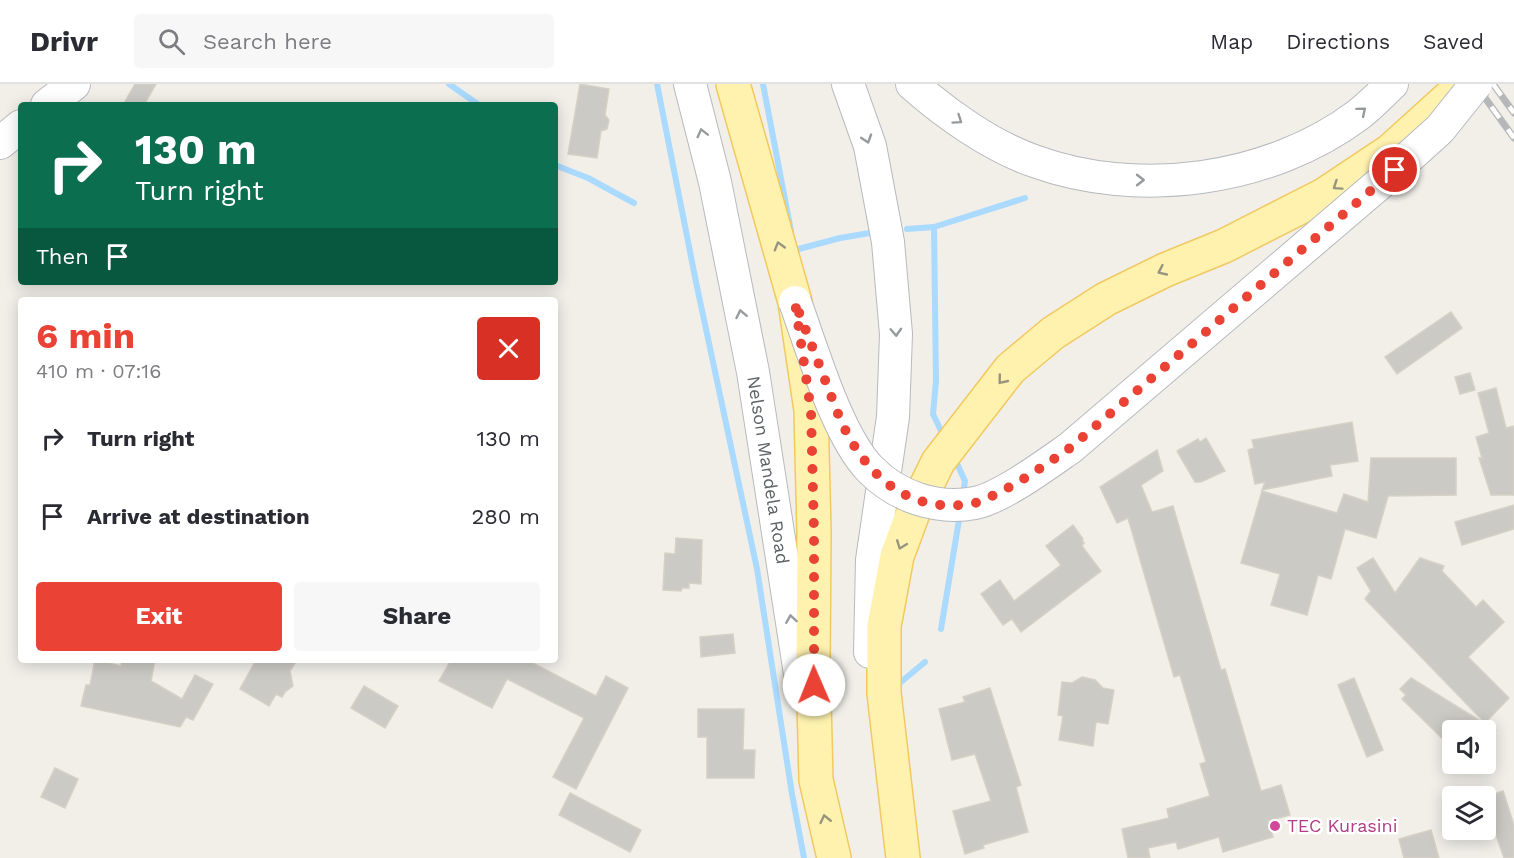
<!DOCTYPE html>
<meta charset="utf-8">
<style>
body{margin:0;font-family:"Work Sans",sans-serif;background:#f7f7f7;color:#2b2b33;height:100vh;display:flex;flex-direction:column;font-size:22px;white-space:nowrap}
*{box-sizing:border-box;margin:0}
p{font-size:20px;color:#7c7c81}
.icon{flex:none;width:33px;height:33px;fill:none;stroke:currentColor;stroke-width:2;stroke-linecap:round;stroke-linejoin:round}
.map{position:relative;flex:1;overflow:hidden}
.details{position:absolute;left:18px;top:213px;width:540px;height:366px;display:flex;flex-direction:column;background:#fff;border-radius:6px;box-shadow:0 3px 15px #0003}
.details>*{flex:none}
.top-card{position:absolute;left:18px;top:18px;width:540px;height:183px;border-radius:6px;box-shadow:0 3px 15px #0003;background:#0b6e4f;color:#fff;overflow:hidden}
.buttons{position:absolute;left:1442px;top:636px;display:grid;gap:12px}
.buttons a{display:grid;place-items:center;width:54px;height:54px;border-radius:6px;background:#fff;box-shadow:0 3px 15px #0003;font-size:30px}
.pin{position:absolute;display:grid;place-items:center;width:51px;height:51px;color:#fff;margin:-26px;border:3px solid #fff;border-radius:50%;box-shadow:0 2px 6px #0007}
.me{position:absolute;width:66px;margin:-33px;rotate:359deg;stroke-linejoin:round;filter:drop-shadow(0 0 4px #0008)}
.turn{display:flex;align-items:center;gap:21px;height:126px;padding:0 18px;font-size:27px}
.turn .icon{width:78px;height:78px;stroke-width:2.5}
.turn b{display:block;font-size:42px;line-height:51px}
.then{display:flex;align-items:center;height:57px;padding:0 18px;background:#0003;gap:12px;font-size:22px}
.round{display:grid;place-items:center;flex:none;width:63px;height:63px;border-radius:6px;background:#f7f7f7}
.overview{display:flex;align-items:center;justify-content:space-between;height:102px;padding:0 18px}
h1{font-size:36px;font-weight:700;line-height:45px;color:#ea4335}
.primary-button{display:flex;gap:12px;margin-top:auto;padding:12px 18px}
.primary-button a{flex:1;height:69px;border-radius:6px;background:#ea4335;color:#fff;font-size:24px;font-weight:700;line-height:69px;text-align:center}
.primary-button a+a{background:#f7f7f7;color:#2b2b33}
ul{padding:0;list-style:none}
li{display:flex;align-items:center;gap:18px;height:78px;padding:0 18px}
li div{flex:1}
li b{display:block;font-size:22px}
li em{font-style:normal}
header{display:flex;align-items:center;gap:36px;box-sizing:border-box;height:84px;padding:0 30px;background:#fff;border-bottom:2px solid #e1e1e2}
header strong{font-size:28px}
nav{display:flex;gap:33px;margin-inline-start:auto;font-size:21px}
.search{width:420px;height:54px;background:#f7f7f7;display:flex;align-items:center;gap:15px;box-sizing:border-box;padding:0 21px;border-radius:6px;color:#7c7c81;font-size:22px}
.map>svg:first-child{display:block}
</style>
<header>
<strong>Drivr</strong>
<div class="search"><svg class="icon" aria-label="search" viewBox="0 0 24 24"><circle cx="10" cy="10" r="6"/><path d="M15 15l6 6"/></svg>Search here</div>
<nav><a>Map</a><a>Directions</a><a>Saved</a></nav>
</header>
<div class="map">
<svg width="1514" height="774" viewBox="0 0 1514 774">
<rect width="100%" height="100%" fill="#f1efe8"/>
<g fill="none" stroke-linecap="round" stroke-linejoin="round">
<g stroke="#aadaff" stroke-width="6">
<polyline points="449,0 479,21"/>
<polyline points="657,0 696,198 757,485 792,710 804,774"/>
<polyline points="763,0 791,147"/>
<polyline points="555,81 588,94 634,119"/>
<polyline points="934,143 936,297 933,330 944,353"/>
<polyline points="907,145 934,143 1025,114"/>
<polyline points="794,160 795,166 840,154 876,148"/>
<polyline points="954,373 965,397 963,411"/>
<polyline points="941,545 960,430"/>
<polyline points="895,603 925,578"/>
</g>
</g>
<g fill="#cccac5" stroke="#d6d1c6" stroke-width="1.5">
<polygon points="135,0 156,0 144,21 123,21"/>
<polygon points="580,0 609,5 605,31 609,36 607,45 601,47 597,74 568,70"/>
<polygon points="1451,228 1462,244 1397,290 1385,273"/>
<polygon points="1470,289 1475,306 1460,310 1455,293"/>
<polygon points="1496,304 1506,344 1514,342 1514,411 1491,411 1479,374 1482,374 1476,353 1489,349 1478,309"/>
<polygon points="1352,338 1358,377 1330,381 1332,392 1262,406 1265,398 1255,400 1248,366 1254,364 1252,356"/>
<polygon points="1206,354 1225,387 1201,398 1195,398 1177,367 1198,355 1200,358"/>
<polygon points="1157,366 1163,387 1141,401 1152,428 1173,422 1221,586 1225,585 1261,707 1281,701 1290,731 1268,737 1273,753 1223,768 1219,753 1178,765 1176,758 1148,764 1150,774 1128,774 1122,745 1169,734 1167,725 1210,712 1200,680 1206,678 1180,591 1174,593 1128,434 1117,439 1100,403"/>
<polygon points="1371,374 1456,374 1456,411 1388,412 1376,454 1345,445 1331,495 1318,491 1307,531 1271,521 1280,490 1241,479 1262,407 1337,429 1344,410 1368,418"/>
<polygon points="1514,421 1514,445 1462,461 1455,438"/>
<polygon points="1073,441 1083,455 1082,456 1084,459 1082,462 1101,487 1021,548 1012,535 1003,541 981,510 1000,496 1014,517 1061,481 1046,462"/>
<polygon points="676,454 702,456 701,500 689,499 689,504 682,504 681,507 663,506 665,469 675,470"/>
<polygon points="1373,474 1395,509 1420,474 1444,482 1442,487 1476,523 1483,516 1504,538 1468,573 1509,614 1485,639 1365,515 1371,507 1357,484"/>
<polygon points="733,550 735,569 701,573 700,553"/>
<polygon points="95,576 121,582 122,576 155,576 151,597 182,615 195,591 213,600 193,636 186,633 180,643 81,622 86,601 90,601"/>
<polygon points="256,576 297,576 290,587 293,602 285,608 282,613 276,610 269,622 240,605"/>
<polygon points="451,576 527,576 596,612 606,592 628,604 576,705 553,693 584,634 507,595 492,624 439,597"/>
<polygon points="1082,593 1095,596 1103,604 1114,606 1108,640 1096,638 1093,662 1059,656 1063,632 1058,631 1062,598 1072,599"/>
<polygon points="1354,594 1383,666 1367,673 1338,601"/>
<polygon points="1411,594 1495,646 1452,646 1452,664 1402,615 1406,611 1400,605"/>
<polygon points="364,602 398,622 385,644 351,624"/>
<polygon points="990,604 1021,701 1016,703 1028,748 983,761 984,764 965,770 953,727 991,717 975,670 952,676 939,625 965,618 963,613"/>
<polygon points="698,625 744,625 743,666 755,666 754,694 707,694 707,653 698,653"/>
<polygon points="55,684 78,695 65,724 41,713"/>
<polygon points="1503,707 1514,741 1514,774 1504,774 1485,719 1485,713"/>
<polygon points="570,709 641,746 630,768 559,731"/>
<polygon points="1431,746 1439,774 1404,774 1399,755"/>
</g>
<g fill="none" stroke-linecap="round" stroke-linejoin="round">
<g stroke="#b6babf" stroke-width="34">
<g id="secondary">
<polyline points="690,0 715,98 753,288 803,609"/>
<polyline points="848,0 870,62 888,158 896,250 893,333 872,476 870,568"/>
<path d="M912,0C946,30 991,62 1034,77C1138,115 1270,97 1358,31C1370,22 1381,10 1392,0"/>
<polyline points="47,21 74,0"/>
<polyline points="0,59 21,42"/>
</g>
</g>
<g stroke="#f2c960" stroke-width="36">
<g id="primary">
<polyline points="733,0 795,218 811,326 814,448 813,578 816,696 834,774"/>
<polyline points="903,774 884,609 884,542 897,472 913,429 938,378 1010,285 1053,249 1106,215 1165,186 1224,162 1324,111 1390,67 1463,1"/>
</g>
</g>
<use href="#secondary" stroke="#fff" stroke-width="32"/>
<use href="#primary" stroke="#fff2af" stroke-width="33"/>
<g stroke="#b6b7b8" stroke-width="7">
<g id="rail">
<polyline points="1475,0 1514,54"/>
<polyline points="1493,0 1514,29"/>
</g>
</g>
<use href="#rail" stroke="#fff" stroke-width="4.5" stroke-dasharray="14" stroke-linecap="butt"/>
<g stroke="#b6babf" stroke-width="34" stroke-linecap="butt">
<path id="secondary-bridge" d="M795,218C812,264 837,351 870,385C897,413 937,426 975,419C1001,414 1047,380 1070,364L1379,100L1440,45L1476,0"/>
</g>
<use href="#secondary-bridge" stroke="#fff" stroke-width="32"/>
</g>
<defs><path id="oneway-chevron" d="M-2-3.5L2.5 0L-2 3.5" fill="none" stroke-width="1.6" stroke-linecap="round" stroke-linejoin="round" transform="scale(1.5)"/></defs>
<g stroke="#979a9d">
<use href="#oneway-chevron" transform="translate(1362 27) rotate(-40)"/>
<use href="#oneway-chevron" transform="translate(958 36) rotate(35)"/>
<use href="#oneway-chevron" transform="translate(702 49) rotate(-104)"/>
<use href="#oneway-chevron" transform="translate(867 55) rotate(72)"/>
<use href="#oneway-chevron" transform="translate(1140 96)"/>
<use href="#oneway-chevron" transform="translate(741 230) rotate(-101)"/>
<use href="#oneway-chevron" transform="translate(896 248) rotate(87)"/>
<use href="#oneway-chevron" transform="translate(791 535) rotate(-99)"/>
</g>
<g stroke="#979581">
<use href="#oneway-chevron" transform="translate(1337 102) rotate(146)"/>
<use href="#oneway-chevron" transform="translate(779 162) rotate(-106)"/>
<use href="#oneway-chevron" transform="translate(1162 187) rotate(155)"/>
<use href="#oneway-chevron" transform="translate(1002 296) rotate(129)"/>
<use href="#oneway-chevron" transform="translate(901 461) rotate(111)"/>
<use href="#oneway-chevron" transform="translate(825 735) rotate(-103)"/>
</g>
<g fill="none" stroke-linecap="round" stroke-linejoin="round">
<path stroke="#ea4335" stroke-width="10" stroke-dasharray="0 18" d="M814,601V448L811,327L795,218L840,335C865,391 909,432 975,419C981,418 987,414 992,412C1020,399 1045,381 1070,364L1395,86"/>
</g>
<circle fill="#d1479c" stroke="#fff" stroke-width="2" cx="1275" cy="742" r="6"/>
<g text-anchor="middle" stroke-width="5" stroke-linejoin="round" paint-order="stroke">
<g font-size="18" fill="#5f6368" stroke="#fff">
<text transform="translate(768 386) rotate(81)" y="6">Nelson Mandela Road</text>
</g>
<g font-size="18" fill="#b23c85" stroke="#fff" text-anchor="start">
<text x="1287" y="748">TEC Kurasini</text>
</g>
</g>
</svg>
<div class="buttons">
<a><svg class="icon" aria-label="sound" viewBox="0 0 24 24"><path d="M4 9h4l5-4v14l-5-4H4zM17 9q2 3 0 6"/></svg></a>
<a><svg class="icon" aria-label="layers" viewBox="0 0 24 24"><path d="M12 4l9 5-9 5-9-5zM3 14l9 5 9-5"/></svg></a>
</div>
<div class="pin" style="left:1395px;top:86px;background:#d93025"><svg class="icon" aria-label="arrive" viewBox="0 0 24 24"><path d="M6 21V4h12l-3 4 3 4H6"/></svg></div>
<svg class="me" style="left:814px;top:601px" viewBox="-20 -20 40 40"><circle r="19" fill="#fff"/><path d="M0-13L10 11 0 6-10 11z" fill="#ea4335"/></svg>
<div class="top-card">
<div class="turn"><svg class="icon" aria-label="right" viewBox="0 0 24 24"><path d="M7 20v-9h11M14 6l5 5-5 5"/></svg><div><b>130 m</b>Turn right</div></div>
<div class="then">Then<svg class="icon" aria-label="arrive" viewBox="0 0 24 24"><path d="M6 21V4h12l-3 4 3 4H6"/></svg></div>
</div>
<section class="details">
<div class="overview"><div><h1>6 min</h1><p>410 m · 07:16</p></div><a class="round" style="background:#d93025;color:#fff"><svg class="icon" aria-label="close" viewBox="0 0 24 24"><path d="M6 6l12 12M18 6L6 18"/></svg></a></div>
<ul>
<li><svg class="icon" aria-label="right" viewBox="0 0 24 24"><path d="M7 20v-9h11M14 6l5 5-5 5"/></svg><div><b>Turn right</b></div><em>130 m</em></li>
<li><svg class="icon" aria-label="arrive" viewBox="0 0 24 24"><path d="M6 21V4h12l-3 4 3 4H6"/></svg><div><b>Arrive at destination</b></div><em>280 m</em></li>
</ul>
<div class="primary-button"><a>Exit</a><a>Share</a></div>
</section>
</div>
